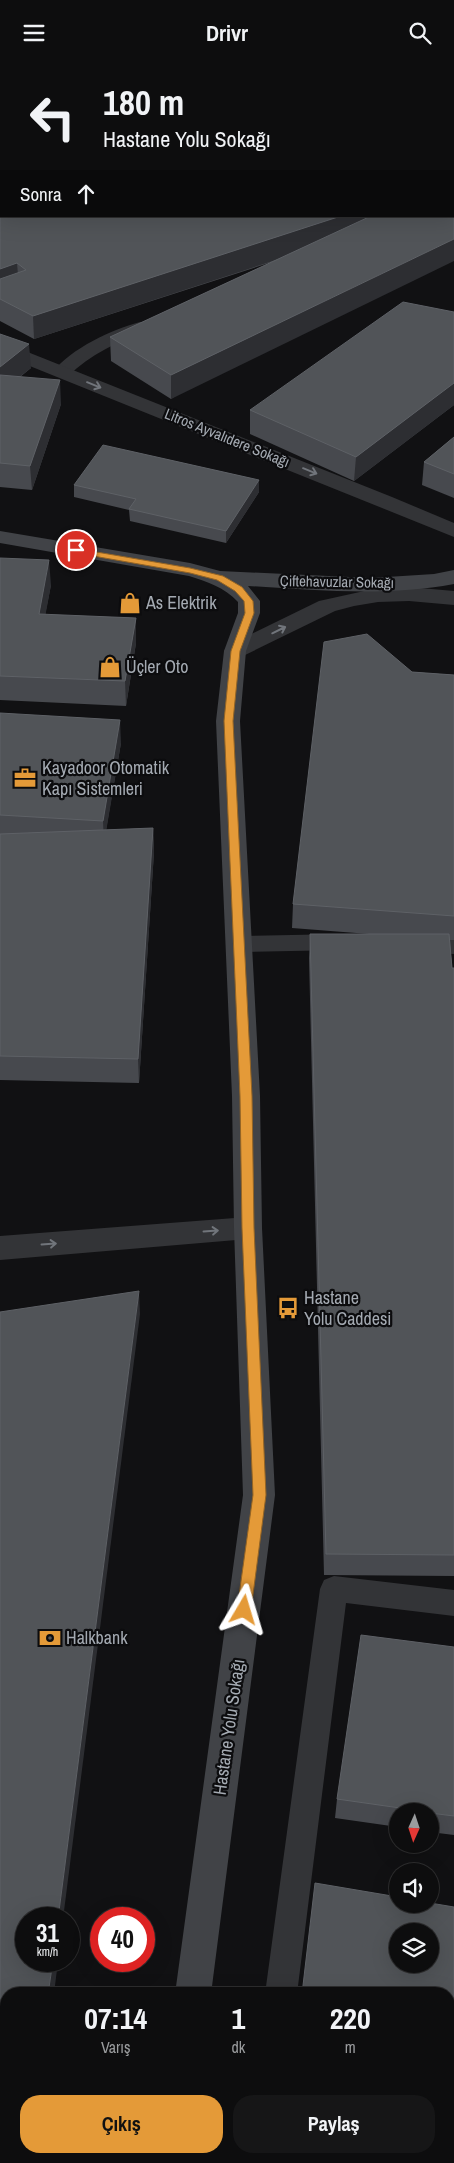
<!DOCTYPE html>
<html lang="tr">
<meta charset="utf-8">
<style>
body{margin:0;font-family:"Archivo Narrow",sans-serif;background:#161617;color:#f1f3f6;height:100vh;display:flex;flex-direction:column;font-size:19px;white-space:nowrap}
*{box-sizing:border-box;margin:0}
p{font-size:16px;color:#9a9c9e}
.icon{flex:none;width:28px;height:28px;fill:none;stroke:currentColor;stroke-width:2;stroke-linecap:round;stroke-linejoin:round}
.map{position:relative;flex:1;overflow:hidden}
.drawer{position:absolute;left:0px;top:1922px;width:455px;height:176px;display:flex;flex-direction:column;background:#0d0d0e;border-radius:20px 20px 0 0;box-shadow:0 5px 20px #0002,0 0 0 1px #2d2d2e}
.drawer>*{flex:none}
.banner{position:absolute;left:0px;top:0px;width:455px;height:152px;box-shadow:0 5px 20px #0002,0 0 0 1px #2d2d2e;background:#0d0d0e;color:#f1f3f6;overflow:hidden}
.needle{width:32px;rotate:183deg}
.tools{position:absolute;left:389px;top:1738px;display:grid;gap:10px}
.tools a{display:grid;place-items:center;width:50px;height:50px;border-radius:50%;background:#0d0d0e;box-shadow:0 5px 20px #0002,0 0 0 1px #2d2d2e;font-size:25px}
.speed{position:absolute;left:15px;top:1842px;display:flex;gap:10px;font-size:25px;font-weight:700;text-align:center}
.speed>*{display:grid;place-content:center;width:65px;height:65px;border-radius:50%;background:#0d0d0e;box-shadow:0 5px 20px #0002,0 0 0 1px #2d2d2e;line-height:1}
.speed small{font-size:12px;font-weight:400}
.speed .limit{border:8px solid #d22;background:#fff;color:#111}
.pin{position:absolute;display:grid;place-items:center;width:42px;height:42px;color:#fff;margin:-21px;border:2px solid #fff;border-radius:50%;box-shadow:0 1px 5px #0007}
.me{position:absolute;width:55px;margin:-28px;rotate:7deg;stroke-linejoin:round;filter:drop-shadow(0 0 4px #0008)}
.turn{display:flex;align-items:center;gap:18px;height:105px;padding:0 20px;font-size:22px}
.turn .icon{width:65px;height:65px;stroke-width:2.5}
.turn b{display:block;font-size:35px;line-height:42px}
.then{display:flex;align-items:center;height:48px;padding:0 20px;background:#0003;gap:10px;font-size:19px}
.eta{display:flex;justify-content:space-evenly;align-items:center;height:85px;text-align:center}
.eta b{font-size:30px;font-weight:700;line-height:35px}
.action{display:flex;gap:10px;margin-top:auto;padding:10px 20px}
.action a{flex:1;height:58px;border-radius:20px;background:#e49a38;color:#111;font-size:20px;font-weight:700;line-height:58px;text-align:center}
.action a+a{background:#161617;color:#f1f3f6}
header{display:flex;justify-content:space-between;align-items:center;height:65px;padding:0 20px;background:#0d0d0e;font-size:22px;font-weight:700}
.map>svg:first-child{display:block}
</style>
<header><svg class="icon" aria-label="menu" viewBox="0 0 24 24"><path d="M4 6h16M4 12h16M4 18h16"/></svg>Drivr<svg class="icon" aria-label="search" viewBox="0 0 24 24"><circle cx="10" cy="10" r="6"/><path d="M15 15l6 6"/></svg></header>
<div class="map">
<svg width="454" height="2098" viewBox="0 0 454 2098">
<rect width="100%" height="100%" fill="#111113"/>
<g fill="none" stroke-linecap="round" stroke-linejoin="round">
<g fill="#333437" fill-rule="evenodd">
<polygon points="204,0 218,0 219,1 205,1"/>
<path d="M140,257L146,258L148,262L146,266C117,277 91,289 68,311H56L53,307C70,284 113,264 140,257Z"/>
<polygon points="342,869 350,871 353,877 350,883 342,885 239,887 231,885 228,879 231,873 239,871"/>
<polygon points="418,871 454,873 454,889 418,887 410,885 407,879 410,873"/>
<polygon points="334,1511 454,1525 454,1551 346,1538 297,1929 265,1929 320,1524 324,1515"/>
<polygon points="234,2092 268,2092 267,2098 233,2098"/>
</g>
<g fill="#333437" fill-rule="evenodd">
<polygon points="0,276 392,432 454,458 454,472 0,289"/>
<polygon points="409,522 454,526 454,540 409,536 378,537 354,541 335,546 243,591 235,593 227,591 224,586 227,581 319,536 378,523"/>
<polygon points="248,1152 258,1155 262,1163 258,1171 248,1174 0,1195 0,1171"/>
</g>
<g fill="#414347" fill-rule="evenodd">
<path d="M0,466L190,498L220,506L371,513L434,509L454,505V519C386,532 316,525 248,521L260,536V548L246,586L240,656L260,1031L262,1163L275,1430L211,1929H175L243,1430L234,1163L232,1031L216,656L224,586L238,548V537C224,522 208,517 189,511L0,478Z"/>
<polygon points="142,2092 180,2092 179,2098 141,2098"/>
</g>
</g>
<g fill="#47494e">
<polygon points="65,0 194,0 194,1 66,1"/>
<polygon points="240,0 439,0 439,1 242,1"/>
<polygon points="0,20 1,151 454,151 171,334 111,296 110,272 275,196 34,274 0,256"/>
<polygon points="454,247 454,340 354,416 250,369 250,345"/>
<polygon points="0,269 31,303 20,312 61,339 32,425 0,422"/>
<polygon points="454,372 454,433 422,420 424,397"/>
<polygon points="74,420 259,427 226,478 130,456 129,445 74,432"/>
<polygon points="0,493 51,520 45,550 136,553 136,578 126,641 0,635"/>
<polygon points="412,607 454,610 454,875 450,875 452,903 454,903 454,1511 324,1510 309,893 310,869 369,869 292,863 293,839"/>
<polygon points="0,648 121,678 106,765 153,763 154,787 139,1018 0,1015"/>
<polygon points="454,1582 454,1770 430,1767 430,1746 398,1746 398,1762 335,1753 337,1734"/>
<polygon points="454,1842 454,2065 449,2064 449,1929"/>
</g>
<g fill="#2d2e32">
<polygon points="415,0 439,0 439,1 411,1"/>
<polygon points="0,139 1,139 1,151 0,163"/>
<polygon points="341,151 393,151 392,157 34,274 33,251"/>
<polygon points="454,174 454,196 171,334 171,310"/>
<polygon points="17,198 19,222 0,228 0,204"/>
<polygon points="29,279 31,303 0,327 0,302"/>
<polygon points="60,315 61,339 32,425 30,401"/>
<polygon points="454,318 454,340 354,416 356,392"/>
<polygon points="259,415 259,427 226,478 226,466"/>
<polygon points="49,495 51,520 41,574 39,549"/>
<polygon points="136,553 136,578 126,641 125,616"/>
<polygon points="120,655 121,678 104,779 103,756"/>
<polygon points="153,763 154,787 139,1018 138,994"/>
<polygon points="139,1226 140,1249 63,1854 58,1854"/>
<polygon points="53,1896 58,1896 54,1929 48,1929"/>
<polygon points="27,2092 33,2092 32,2098 27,2098"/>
</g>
<g fill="#515458" stroke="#5e6166" fill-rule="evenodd">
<polygon points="81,0 146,0 127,1 82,1"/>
<polygon points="275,0 415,0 411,1 277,1"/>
<rect x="0" y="20" width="1" height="119"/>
<polygon points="454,113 454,174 171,310 110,272 371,151 454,151"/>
<polygon points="0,147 1,147 1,151 341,151 33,251 0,234 0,214 26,205 17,198 0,204"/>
<polygon points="403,237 454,247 454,318 356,392 250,345"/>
<polygon points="0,269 29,279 0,302"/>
<polygon points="0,310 60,315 30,401 0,398"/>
<polygon points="454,372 454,409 424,397"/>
<polygon points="103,380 259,415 226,466 129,444 136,434 74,420"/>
<polygon points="0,493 49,495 39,549 136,553 125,616 0,611"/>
<polygon points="367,569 412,607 454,610 454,851 293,839 324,577"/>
<polygon points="0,648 120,655 103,756 0,750"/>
<polygon points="153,763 138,994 0,991 0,769"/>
<polygon points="310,869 449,869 452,903 454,903 454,1490 326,1489"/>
<polygon points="139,1226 58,1854 26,1854 26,1896 53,1896 48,1929 6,1929 6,2092 27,2092 27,2098 0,2098 0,1247"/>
<polygon points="361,1570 454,1582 454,1751 430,1748 430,1746 421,1746 337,1734"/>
<path d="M315,1818L398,1832V1839H430V1838L454,1842V2050L449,2049V1929H302ZM398,1866H430V1899H398Z"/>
</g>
<defs><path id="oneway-shaft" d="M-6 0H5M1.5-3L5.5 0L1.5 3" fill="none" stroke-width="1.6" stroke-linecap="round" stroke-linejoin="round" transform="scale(1.25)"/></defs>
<g stroke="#71757b">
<use href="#oneway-shaft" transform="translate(94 320) rotate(22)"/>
<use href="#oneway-shaft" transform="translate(310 406) rotate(22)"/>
<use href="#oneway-shaft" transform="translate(279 565) rotate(-26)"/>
<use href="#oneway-shaft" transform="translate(211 1166) rotate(-4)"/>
<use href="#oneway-shaft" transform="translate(49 1179) rotate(-4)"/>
</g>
<polygon fill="#e49a38" stroke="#946424" points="73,483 190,503 223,511 242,522 253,536 254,548 240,586 233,656 252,1031 254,1163 266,1430 251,1545 249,1549 244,1551 239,1549 237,1545 253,1430 242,1163 240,1031 224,656 231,586 245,548 244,536 235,526 217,515 190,508 76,488 72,485"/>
<defs>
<g id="shop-bare" transform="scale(1.725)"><path d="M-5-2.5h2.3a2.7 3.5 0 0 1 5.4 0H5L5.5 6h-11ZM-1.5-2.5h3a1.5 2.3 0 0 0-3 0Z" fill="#e49a38" stroke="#0c0c0e" stroke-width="2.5" paint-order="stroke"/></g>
<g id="office-bare" transform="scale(1.725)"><path d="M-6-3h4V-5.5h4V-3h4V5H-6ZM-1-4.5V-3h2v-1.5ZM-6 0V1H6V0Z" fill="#e49a38" stroke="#0c0c0e" stroke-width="2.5" paint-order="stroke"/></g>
<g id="bus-bare" transform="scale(1.725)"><path d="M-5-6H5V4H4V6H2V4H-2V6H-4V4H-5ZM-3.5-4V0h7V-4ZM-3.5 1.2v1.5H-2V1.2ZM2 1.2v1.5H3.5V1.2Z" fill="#e49a38" stroke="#0c0c0e" stroke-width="2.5" paint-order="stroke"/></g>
<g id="bank-bare" transform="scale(1.725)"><path d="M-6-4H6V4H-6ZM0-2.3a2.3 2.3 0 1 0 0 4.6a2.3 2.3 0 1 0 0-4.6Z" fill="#e49a38" stroke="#0c0c0e" stroke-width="2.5" paint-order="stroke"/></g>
</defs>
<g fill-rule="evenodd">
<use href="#shop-bare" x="130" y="538"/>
<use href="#shop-bare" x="110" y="602"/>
<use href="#office-bare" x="25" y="713"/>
<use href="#bus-bare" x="288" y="1243"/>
<use href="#bank-bare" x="50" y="1573"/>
</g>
<g text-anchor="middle" stroke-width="4.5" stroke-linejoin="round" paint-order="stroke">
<g font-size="15" fill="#a4aab2" stroke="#0c0c0e">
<text transform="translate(227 373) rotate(22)" y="5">Litros Ayvalıdere Sokağı</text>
<text transform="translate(337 517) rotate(1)" y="5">Çiftehavuzlar Sokağı</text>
</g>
<g font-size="18" fill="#a4aab2" stroke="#0c0c0e" text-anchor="start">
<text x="146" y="544">As Elektrik</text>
<text x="126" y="608">Üçler Oto</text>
<text x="42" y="709">Kayadoor Otomatik<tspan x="42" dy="21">Kapı Sistemleri</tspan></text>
<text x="304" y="1239">Hastane<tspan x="304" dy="21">Yolu Caddesi</tspan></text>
<text x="66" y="1579">Halkbank</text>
</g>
<g font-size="18" fill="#a4aab2" stroke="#0c0c0e">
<text transform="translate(229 1662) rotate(-82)" y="6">Hastane Yolu Sokağı</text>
</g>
</g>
</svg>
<div class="tools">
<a><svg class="needle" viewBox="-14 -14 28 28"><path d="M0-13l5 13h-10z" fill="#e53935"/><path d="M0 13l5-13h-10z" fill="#9a9c9e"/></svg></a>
<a><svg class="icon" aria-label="sound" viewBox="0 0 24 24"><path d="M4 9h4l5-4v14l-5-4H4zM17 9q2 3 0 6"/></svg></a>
<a><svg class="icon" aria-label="layers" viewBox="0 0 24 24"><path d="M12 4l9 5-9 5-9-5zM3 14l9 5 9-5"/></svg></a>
</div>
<div class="speed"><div>31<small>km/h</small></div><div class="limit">40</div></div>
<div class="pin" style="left:76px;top:485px;background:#d93025"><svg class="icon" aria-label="arrive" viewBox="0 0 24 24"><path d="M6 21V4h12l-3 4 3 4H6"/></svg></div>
<svg class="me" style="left:244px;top:1545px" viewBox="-20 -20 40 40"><path d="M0-17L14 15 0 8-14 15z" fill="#e49a38" stroke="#fff" stroke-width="4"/></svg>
<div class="banner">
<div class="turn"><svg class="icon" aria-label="left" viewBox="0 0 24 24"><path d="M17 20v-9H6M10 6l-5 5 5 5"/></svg><div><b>180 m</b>Hastane Yolu Sokağı</div></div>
<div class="then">Sonra<svg class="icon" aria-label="ahead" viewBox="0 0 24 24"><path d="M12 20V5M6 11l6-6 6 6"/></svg></div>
</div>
<section class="drawer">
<div class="eta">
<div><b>07:14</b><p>Varış</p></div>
<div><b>1</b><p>dk</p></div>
<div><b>220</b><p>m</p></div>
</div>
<div class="action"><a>Çıkış</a><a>Paylaş</a></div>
</section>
</div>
